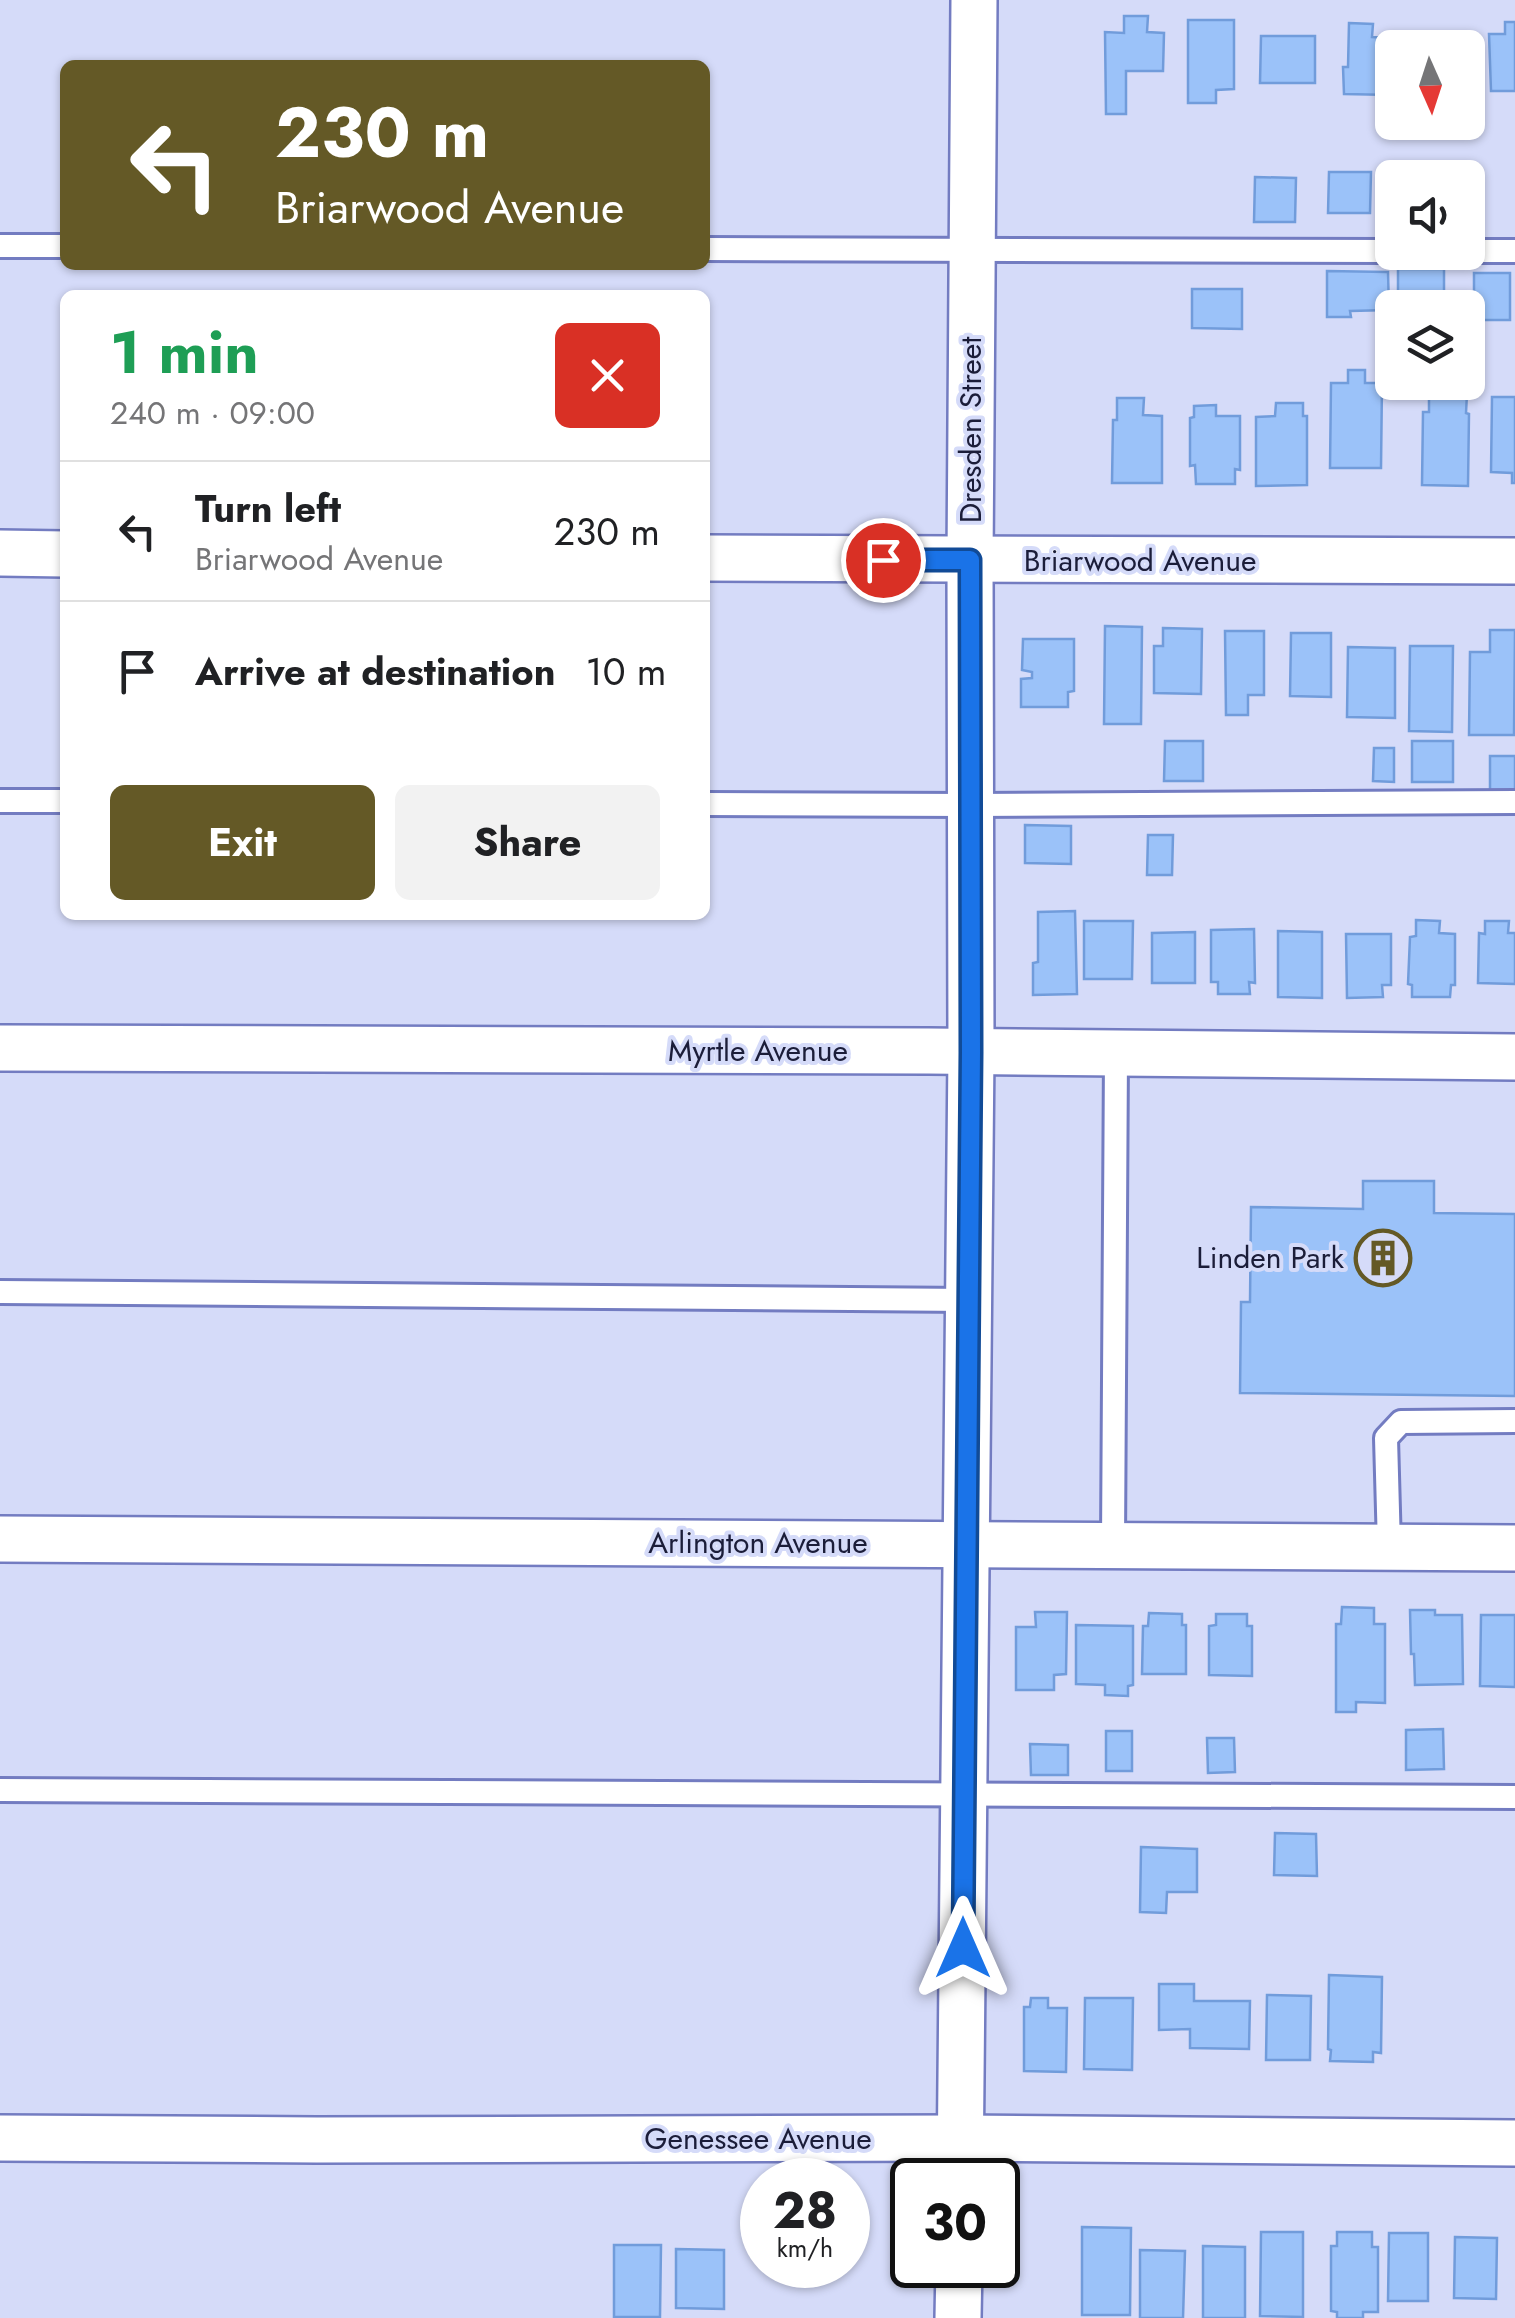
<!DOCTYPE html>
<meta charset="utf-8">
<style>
body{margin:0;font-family:Jost,sans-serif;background:#f2f2f2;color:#202124;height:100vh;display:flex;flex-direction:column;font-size:38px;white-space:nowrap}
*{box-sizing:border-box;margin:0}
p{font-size:32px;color:#757577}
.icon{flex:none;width:55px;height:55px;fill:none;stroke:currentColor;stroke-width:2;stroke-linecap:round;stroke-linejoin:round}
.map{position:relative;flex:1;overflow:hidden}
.drawer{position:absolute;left:60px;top:290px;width:650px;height:630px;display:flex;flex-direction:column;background:#fff;border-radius:15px;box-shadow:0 2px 8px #0004}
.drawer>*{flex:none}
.top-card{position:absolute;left:60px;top:60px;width:650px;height:210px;border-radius:15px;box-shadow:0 2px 8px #0004;background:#645926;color:#fff;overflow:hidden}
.needle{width:65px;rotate:177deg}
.controls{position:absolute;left:1375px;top:30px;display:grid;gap:20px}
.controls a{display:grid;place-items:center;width:110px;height:110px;border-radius:15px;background:#fff;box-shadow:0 2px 8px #0004;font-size:50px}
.speed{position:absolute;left:740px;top:2158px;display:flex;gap:20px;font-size:50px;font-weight:700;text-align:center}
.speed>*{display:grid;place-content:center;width:130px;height:130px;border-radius:50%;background:#fff;box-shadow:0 2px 8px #0004;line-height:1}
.speed small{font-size:25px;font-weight:400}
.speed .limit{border:5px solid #111;border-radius:15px;background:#fff;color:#111}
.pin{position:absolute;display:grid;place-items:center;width:85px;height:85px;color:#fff;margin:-42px;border:5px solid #fff;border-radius:50%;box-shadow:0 2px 10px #0007}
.me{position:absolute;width:110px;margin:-55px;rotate:0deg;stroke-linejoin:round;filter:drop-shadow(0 0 8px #0008)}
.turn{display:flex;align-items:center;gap:35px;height:210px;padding:0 50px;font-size:45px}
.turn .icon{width:130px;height:130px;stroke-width:2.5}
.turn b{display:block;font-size:70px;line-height:85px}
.round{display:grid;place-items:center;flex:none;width:105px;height:105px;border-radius:15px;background:#f2f2f2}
.summary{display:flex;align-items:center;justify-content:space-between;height:170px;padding:0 50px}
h1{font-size:60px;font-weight:700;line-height:75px;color:#1e9e55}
.action{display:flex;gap:20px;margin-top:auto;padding:20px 50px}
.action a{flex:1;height:115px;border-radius:15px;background:#645926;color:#fff;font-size:40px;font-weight:700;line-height:115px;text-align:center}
.action a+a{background:#f2f2f2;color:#202124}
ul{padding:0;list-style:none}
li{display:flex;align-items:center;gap:30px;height:140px;padding:0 50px;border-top:2px solid #e0e0e0}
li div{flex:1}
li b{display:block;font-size:38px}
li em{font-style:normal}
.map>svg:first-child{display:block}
</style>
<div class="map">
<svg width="1515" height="2318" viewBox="0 0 1515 2318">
<rect width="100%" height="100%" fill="#d5dbf9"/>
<g fill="#9bc2f9" stroke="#719cdb" stroke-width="2.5">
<polygon points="1124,16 1148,16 1147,32 1164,33 1163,71 1126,71 1126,114 1106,114 1105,32 1124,33"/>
<polygon points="1188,20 1234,20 1234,89 1216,90 1216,103 1188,103"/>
<polygon points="1505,22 1515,22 1515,91 1491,91 1489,34 1505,34"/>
<polygon points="1349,23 1373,24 1372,37 1392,38 1392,95 1344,94 1343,67 1348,67"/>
<polygon points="1412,35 1456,36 1456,48 1412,48"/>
<polygon points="1261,36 1315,36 1315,83 1260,83"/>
<polygon points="1329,172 1371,172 1370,213 1328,213"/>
<polygon points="1255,177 1296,178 1295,222 1254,222"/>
<rect x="1398" y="269" width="46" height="39"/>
<polygon points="1327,271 1388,272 1389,310 1350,311 1351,317 1327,317"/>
<rect x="1474" y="273" width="36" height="47"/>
<polygon points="1192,289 1242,289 1242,329 1192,328"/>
<polygon points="1348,370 1365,370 1365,383 1382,383 1381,468 1330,468 1331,383 1348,383"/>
<polygon points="1429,393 1467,394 1466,413 1469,414 1468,486 1422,485 1423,412 1429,412"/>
<polygon points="1492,397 1515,397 1515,483 1512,483 1512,473 1491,472"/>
<polygon points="1117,398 1144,398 1143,415 1162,416 1162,483 1112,483 1113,420 1117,420"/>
<polygon points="1276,403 1303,403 1303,416 1307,416 1307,485 1256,486 1256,417 1275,416"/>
<polygon points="1216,405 1216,416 1240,416 1240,470 1235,469 1235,484 1196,484 1195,465 1190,466 1190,418 1194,417 1194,406"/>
<polygon points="1105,626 1142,627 1141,724 1104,724"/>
<polygon points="1163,628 1202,629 1201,694 1154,693 1154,646 1163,646"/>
<polygon points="1490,630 1515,630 1514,735 1469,735 1470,652 1490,652"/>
<polygon points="1225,631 1264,631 1264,695 1248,695 1248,715 1226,715"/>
<polygon points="1291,633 1331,633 1331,697 1290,696"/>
<polygon points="1023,639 1074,639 1074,691 1068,692 1068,707 1021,707 1021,679 1032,678 1032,672 1022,670"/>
<polygon points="1410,646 1453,646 1452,732 1409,731"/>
<polygon points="1348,647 1395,648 1395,718 1347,717"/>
<polygon points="1165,741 1203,741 1203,781 1164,781"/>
<rect x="1412" y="741" width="41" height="41"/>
<polygon points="1374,748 1394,748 1394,782 1373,781"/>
<polygon points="1490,756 1515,756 1515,793 1490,794"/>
<polygon points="1025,825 1071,826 1071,864 1025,863"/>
<polygon points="1148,835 1173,835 1172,875 1147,875"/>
<polygon points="1075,911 1077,994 1033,995 1033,963 1038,962 1038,912"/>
<polygon points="1416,920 1440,921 1439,933 1455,934 1455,985 1451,985 1450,997 1412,997 1412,985 1408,984 1410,937 1416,936"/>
<polygon points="1084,921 1133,921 1132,979 1084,979"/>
<polygon points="1485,921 1509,921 1508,933 1515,933 1515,984 1478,983 1479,933 1485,934"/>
<polygon points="1254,929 1255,983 1249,982 1250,994 1218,994 1218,982 1211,982 1211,930"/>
<polygon points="1278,931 1322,932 1322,998 1278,997"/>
<polygon points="1195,932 1195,983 1152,983 1152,933"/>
<polygon points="1346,934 1391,934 1391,985 1382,985 1383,997 1347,998"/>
<polygon points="1363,1181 1434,1181 1434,1213 1515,1214 1515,1396 1240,1393 1241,1302 1250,1302 1251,1207 1363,1209"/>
<polygon points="1342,1607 1374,1608 1374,1624 1385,1624 1385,1703 1356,1702 1356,1712 1336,1712 1336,1624 1341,1624"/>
<polygon points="1410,1610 1435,1610 1435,1615 1462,1615 1463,1684 1415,1685 1414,1654 1411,1654"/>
<polygon points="1035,1612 1067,1612 1066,1674 1054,1675 1054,1690 1016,1690 1016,1627 1036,1627"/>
<polygon points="1149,1613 1182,1614 1182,1625 1186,1625 1186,1674 1142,1674 1143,1626 1148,1626"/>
<polygon points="1216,1614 1247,1614 1247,1626 1252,1626 1252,1676 1209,1675 1209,1626 1216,1625"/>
<polygon points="1481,1615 1515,1615 1515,1687 1480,1686"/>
<polygon points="1076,1625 1133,1626 1133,1685 1128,1686 1128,1696 1105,1695 1105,1685 1076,1684"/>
<polygon points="1443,1729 1444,1769 1406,1770 1406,1730"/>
<rect x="1106" y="1731" width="26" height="40"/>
<polygon points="1207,1738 1234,1738 1235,1772 1208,1773"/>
<polygon points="1030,1744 1068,1745 1068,1775 1031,1775"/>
<polygon points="1275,1833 1316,1834 1317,1876 1274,1875"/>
<polygon points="1141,1847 1197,1849 1197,1892 1167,1892 1166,1913 1140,1912"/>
<polygon points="1329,1975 1382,1977 1381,2053 1373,2052 1373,2062 1330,2061 1331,2050 1328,2049"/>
<polygon points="1159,1984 1194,1984 1194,2001 1250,2001 1249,2049 1190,2048 1190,2029 1159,2030"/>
<polygon points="1267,1995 1311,1996 1310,2060 1266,2060"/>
<polygon points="1031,1998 1048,1998 1048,2008 1067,2008 1066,2072 1024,2071 1024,2007 1030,2007"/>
<polygon points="1085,1998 1133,1998 1132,2070 1084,2069"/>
<polygon points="1082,2227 1131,2228 1130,2315 1082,2315"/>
<polygon points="1261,2232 1303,2232 1303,2317 1260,2316"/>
<polygon points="1337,2232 1372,2232 1372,2247 1378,2247 1378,2312 1363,2312 1363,2318 1337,2318 1337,2312 1331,2311 1331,2246 1337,2246"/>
<polygon points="1389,2233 1428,2233 1428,2301 1388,2301"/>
<polygon points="1455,2237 1497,2238 1496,2299 1454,2298"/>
<polygon points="614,2245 661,2245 660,2317 614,2317"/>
<polygon points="1203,2246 1245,2247 1245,2318 1203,2318"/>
<polygon points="676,2249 724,2250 724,2309 676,2308"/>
<polygon points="1140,2250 1185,2251 1183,2318 1140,2318"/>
</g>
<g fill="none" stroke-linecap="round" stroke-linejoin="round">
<g stroke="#737cc1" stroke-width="28">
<g id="lane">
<polyline points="0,246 65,246"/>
<polyline points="705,249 1392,251"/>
<polyline points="1468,251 1515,251"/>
<polyline points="0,801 65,801"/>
<polyline points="705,804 970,805 1515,802"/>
<polyline points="0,1292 969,1300"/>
<polyline points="1113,1545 1116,1054"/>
<polyline points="1389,1547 1386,1438 1401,1422 1515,1421"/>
<polyline points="0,1790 1515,1797"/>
</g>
</g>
<g stroke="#737cc1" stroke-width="50">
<g id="street">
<polyline points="0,553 65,554"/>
<polyline points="705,558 1515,561"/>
<polyline points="0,1048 929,1051 1515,1057"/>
<polyline points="0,1539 1515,1548"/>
<polyline points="0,2138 317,2140 961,2138 1515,2143"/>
<polyline points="960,2180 971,1052 970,561 974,0"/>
<polyline points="958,2318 959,2265"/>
</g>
</g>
<use href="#lane" stroke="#fff" stroke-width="22"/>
<use href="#street" stroke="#fff" stroke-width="45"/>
</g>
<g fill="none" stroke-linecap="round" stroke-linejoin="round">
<g stroke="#114b97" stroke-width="25">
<polyline id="route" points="883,560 970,560 971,1052 963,1948"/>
</g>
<use href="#route" stroke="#1a73e8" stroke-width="18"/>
</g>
<defs>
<g id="building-ring" transform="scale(2.875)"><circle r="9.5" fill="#d5dbf9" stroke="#645926" stroke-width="1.5"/><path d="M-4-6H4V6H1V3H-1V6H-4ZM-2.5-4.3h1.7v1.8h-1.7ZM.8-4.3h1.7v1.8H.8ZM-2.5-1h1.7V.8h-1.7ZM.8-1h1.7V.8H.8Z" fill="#645926"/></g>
</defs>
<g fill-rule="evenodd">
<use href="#building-ring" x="1383" y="1258"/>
</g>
<g text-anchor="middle" stroke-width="8" stroke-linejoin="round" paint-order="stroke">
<g font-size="30" fill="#1b1d39" stroke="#d5dbf9">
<text transform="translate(971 430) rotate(-90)" y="10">Dresden Street</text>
<text x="1140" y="571">Briarwood Avenue</text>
<text x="758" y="1061">Myrtle Avenue</text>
<text x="758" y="1553">Arlington Avenue</text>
<text x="758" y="2149">Genessee Avenue</text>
</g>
<g font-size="30" fill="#1b1d39" stroke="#d5dbf9" text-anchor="end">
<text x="1344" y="1268">Linden Park</text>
</g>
</g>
</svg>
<div class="controls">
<a><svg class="needle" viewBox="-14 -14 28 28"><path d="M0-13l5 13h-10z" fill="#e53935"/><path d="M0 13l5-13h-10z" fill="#757577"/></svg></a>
<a><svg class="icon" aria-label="sound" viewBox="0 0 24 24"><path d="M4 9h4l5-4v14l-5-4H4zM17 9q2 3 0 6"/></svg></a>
<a><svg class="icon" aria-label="layers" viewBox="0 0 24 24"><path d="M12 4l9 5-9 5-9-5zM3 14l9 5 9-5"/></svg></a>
</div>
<div class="speed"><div>28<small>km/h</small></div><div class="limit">30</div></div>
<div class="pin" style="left:883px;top:560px;background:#d93025"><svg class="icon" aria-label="arrive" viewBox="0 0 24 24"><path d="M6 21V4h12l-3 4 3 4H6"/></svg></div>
<svg class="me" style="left:963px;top:1948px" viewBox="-20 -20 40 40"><path d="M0-17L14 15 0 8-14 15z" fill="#1a73e8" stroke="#fff" stroke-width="4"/></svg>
<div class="top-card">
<div class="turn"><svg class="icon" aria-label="left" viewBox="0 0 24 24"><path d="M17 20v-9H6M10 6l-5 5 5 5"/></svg><div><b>230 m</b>Briarwood Avenue</div></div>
</div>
<section class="drawer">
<div class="summary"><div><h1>1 min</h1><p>240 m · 09:00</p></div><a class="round" style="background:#d93025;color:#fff"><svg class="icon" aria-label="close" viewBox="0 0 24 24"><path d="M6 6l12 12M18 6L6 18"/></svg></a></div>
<ul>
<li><svg class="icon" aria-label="left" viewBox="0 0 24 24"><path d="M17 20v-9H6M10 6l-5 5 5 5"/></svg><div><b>Turn left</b><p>Briarwood Avenue</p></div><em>230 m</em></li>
<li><svg class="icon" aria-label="arrive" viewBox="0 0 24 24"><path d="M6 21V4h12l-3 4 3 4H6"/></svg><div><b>Arrive at destination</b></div><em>10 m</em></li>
</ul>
<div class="action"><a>Exit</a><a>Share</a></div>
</section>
</div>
